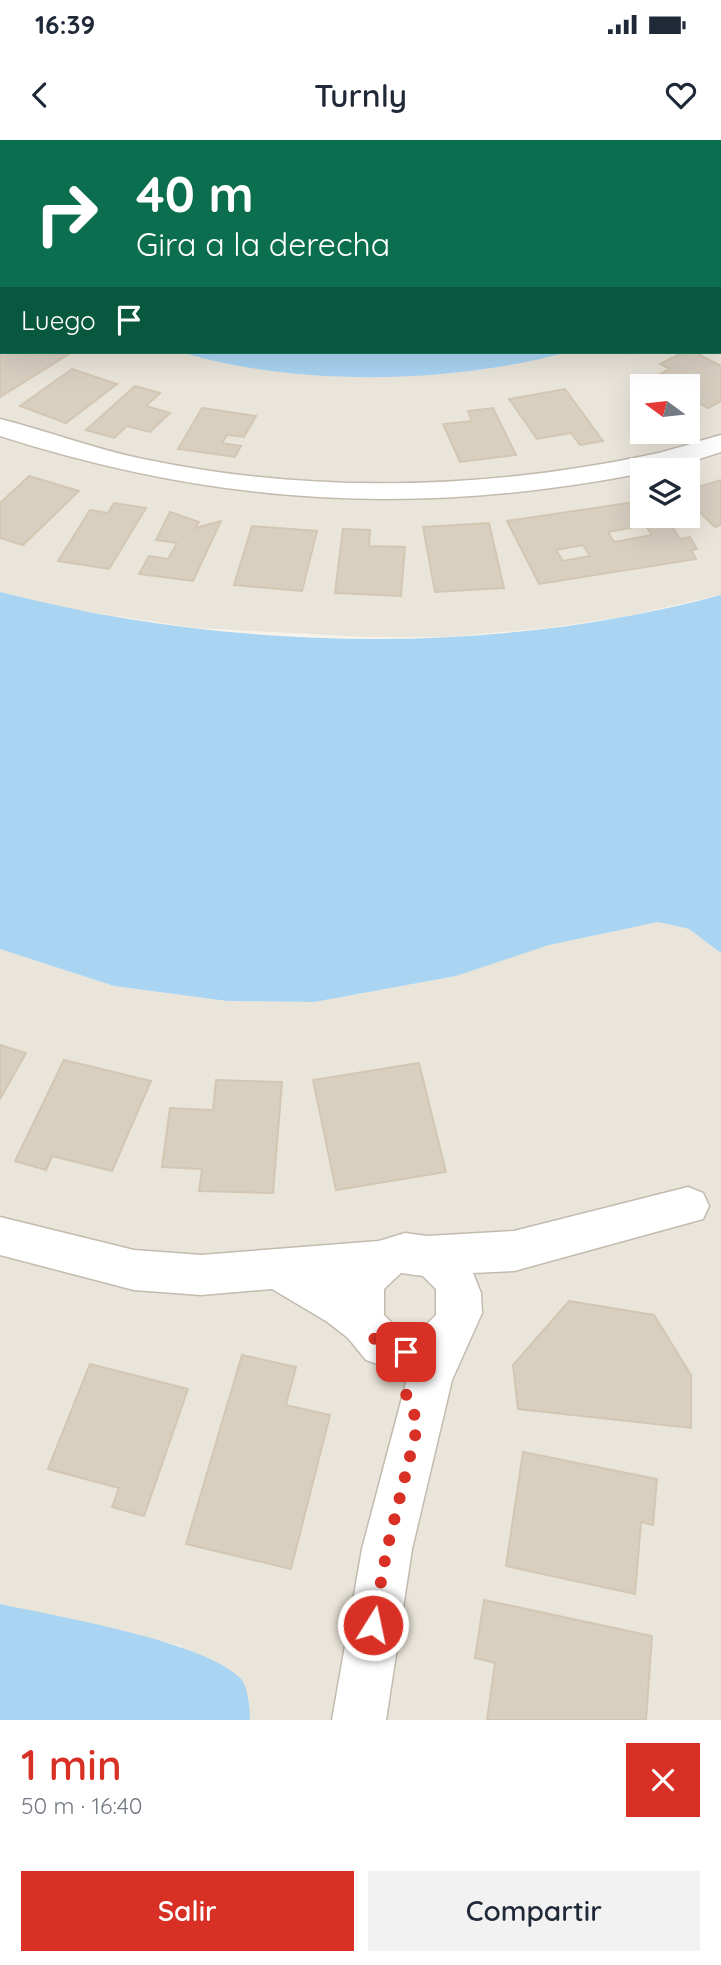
<!DOCTYPE html>
<html lang="es">
<meta charset="utf-8">
<style>
body{margin:0;font-family:Quicksand,sans-serif;background:#f2f2f3;color:#1f2937;height:100vh;display:flex;flex-direction:column;font-size:26px;white-space:nowrap}
*{box-sizing:border-box;margin:0}
p{font-size:23px;color:#747a83}
.icon{flex:none;width:38px;height:38px;fill:none;stroke:currentColor;stroke-width:2;stroke-linecap:round;stroke-linejoin:round}
.map{position:relative;height:1580px;overflow:hidden}
.drawer{display:flex;flex-direction:column;background:#fff;flex:1}
.drawer>*{flex:none}
.guide{position:absolute;left:0px;top:0px;width:721px;height:214px;box-shadow:0 7px 28px #0002;background:#0b6e4f;color:#fff;overflow:hidden}
.needle{width:46px;rotate:285deg}
.buttons{position:absolute;left:630px;top:234px;display:grid;gap:14px}
.buttons a{display:grid;place-items:center;width:70px;height:70px;border-radius:0px;background:#fff;box-shadow:0 7px 28px #0002;font-size:35px}
.pin{position:absolute;display:grid;place-items:center;width:60px;height:60px;color:#fff;margin:-30px;border-radius:14px;box-shadow:0 4px 10px #0006}
.me{position:absolute;width:77px;margin:-38px;rotate:10deg;stroke-linejoin:round;filter:drop-shadow(0 0 5px #0008)}
.turn{display:flex;align-items:center;gap:24px;height:147px;padding:0 21px;font-size:32px}
.turn .icon{width:91px;height:91px;stroke-width:2.5}
.turn b{display:block;font-size:49px;line-height:60px}
.then{display:flex;align-items:center;height:66px;padding:0 21px;background:#0003;gap:14px;font-size:26px}
.round{display:grid;place-items:center;flex:none;width:74px;height:74px;border-radius:0px;background:#f2f2f3}
.summary{display:flex;align-items:center;justify-content:space-between;height:119px;padding:0 21px}
h1{font-size:42px;font-weight:600;line-height:52px;color:#d93025}
.cta{display:flex;gap:14px;margin-top:auto;padding:14px 21px}
.cta a{flex:1;height:80px;border-radius:0px;background:#d93025;color:#fff;font-size:28px;font-weight:600;line-height:80px;text-align:center}
.cta a+a{background:#f2f2f3;color:#1f2937}
.status{display:flex;justify-content:space-between;align-items:center;height:49px;padding:0 35px;background:#fff;direction:ltr}
.status svg{height:19px;fill:currentColor}
header{display:flex;justify-content:space-between;align-items:center;height:91px;padding:0 21px;background:#fff;font-size:32px;font-weight:600}
.map>svg:first-child{display:block}
</style>
<div class="status"><b>16:39</b><svg viewBox="0 0 49 12"><path d="M0 12V9h3v3zM5 12V6h3v6zM10 12V3h3v9zM15 12V0h3v12zM26 1h20v11H26zM47 4h2v5h-2z"/></svg></div>
<header><svg class="icon" aria-label="back" viewBox="0 0 24 24"><path d="M15 5l-7 7 7 7"/></svg>Turnly<svg class="icon" aria-label="heart" viewBox="0 0 24 24"><path d="M12 20l-8-8c-3-5 5-10 8-4 3-6 11-1 8 4z"/></svg></header>
<div class="map">
<svg width="721" height="1580" viewBox="0 0 721 1580">
<rect width="100%" height="100%" fill="#f6f3ec"/>
<g fill="#eae5da" fill-rule="evenodd">
<polygon points="0,0 682,0 698,2 2,2 0,131"/>
<path d="M721,128V455L623,477L546,488L446,497H365L197,488L56,467L0,452V186L2,212H180L236,225L310,234L458,231L509,225L568,212H719ZM642,247H688V292H642ZM642,331H688V376H642Z"/>
<polygon points="658,782 689,789 721,813 721,1580 250,1580 181,1506 0,1464 0,809 114,846 227,861 314,862 456,836 549,805"/>
</g>
<g fill="#a9d4f2">
<path d="M180,212H568C452,244 296,247 180,212Z"/>
<path d="M0,452C228,511 493,517 721,455V813L689,789L658,782L549,805L456,836L314,862L227,861L114,846L0,809Z"/>
<path d="M0,1464C54,1476 206,1501 241,1539C248,1547 250,1569 250,1580H0Z"/>
</g>
<g fill="#d8cfc1" stroke="#d3c7b4" stroke-width="2" fill-rule="evenodd">
<polygon points="0,201 2,212 69,214 0,257"/>
<polygon points="684,212 694,212 721,226 721,261 708,268 688,257 688,247 668,247 652,238 670,229 660,224"/>
<polygon points="72,229 117,244 66,283 20,266"/>
<polygon points="135,246 160,253 146,266 170,273 150,292 127,286 114,298 86,290"/>
<polygon points="565,249 603,301 580,305 571,293 537,299 509,259"/>
<polygon points="202,268 256,276 244,297 227,295 222,303 241,306 235,317 178,309"/>
<polygon points="493,268 516,315 460,322 443,284 472,281 468,271"/>
<polygon points="29,336 79,351 23,405 0,398 0,363"/>
<polygon points="721,340 721,385 715,387 688,361 688,350"/>
<path d="M642,361V376H665L680,399L690,397L697,409L691,410L696,419L539,444L507,381ZM645,385L652,395L614,402L608,392ZM583,405L590,416L563,421L556,410Z"/>
<polygon points="114,363 146,368 109,429 58,421 90,370 108,373"/>
<polygon points="170,372 199,382 195,388 221,381 193,441 139,434 149,416 168,419 177,403 156,400"/>
<polygon points="489,383 504,448 435,452 423,387"/>
<polygon points="252,386 317,391 302,451 234,445"/>
<polygon points="343,389 370,390 369,406 405,407 401,456 335,453"/>
<polygon points="0,905 26,913 0,959"/>
<polygon points="64,920 151,941 112,1031 52,1016 46,1030 15,1021"/>
<polygon points="419,923 446,1032 336,1050 313,940"/>
<polygon points="216,940 282,942 273,1053 199,1051 202,1029 162,1027 170,968 213,970"/>
<polygon points="569,1161 654,1175 691,1235 691,1288 518,1269 513,1225"/>
<polygon points="242,1215 296,1227 286,1265 330,1275 291,1429 186,1404"/>
<polygon points="90,1224 188,1249 144,1376 112,1367 119,1348 48,1329"/>
<polygon points="523,1312 657,1339 653,1385 641,1382 635,1454 506,1426"/>
<polygon points="484,1460 652,1496 646,1580 487,1580 495,1523 475,1518"/>
</g>
<g fill="none" stroke-linecap="round" stroke-linejoin="round">
<g stroke="#c2bbae" stroke-width="3">
<g id="street">
<rect x="0" y="43" width="2" height="12"/>
<polygon points="719,78 721,79 721,93 719,92"/>
<path d="M0,279C48,291 94,309 143,319C310,354 483,350 649,315C674,310 697,301 721,295V312C665,331 610,340 551,348C359,373 184,355 0,296Z"/>
<path d="M688,1047L703,1053L709,1066L703,1079L514,1131L473,1133L481,1153L482,1173L452,1240L412,1409L386,1580H332L362,1409L408,1235L366,1220L348,1198L326,1181L272,1149L201,1155L134,1150L0,1115V1077L134,1110L201,1115L379,1101L405,1093L427,1096L514,1091ZM401,1133L423,1136L436,1149V1175L420,1191H400L384,1175V1149Z"/>
</g>
</g>
<use href="#street" fill="#fff" fill-rule="evenodd"/>
</g>
<g fill="none" stroke-linecap="round" stroke-linejoin="round">
<polyline stroke="#d93025" stroke-width="12" stroke-dasharray="0 21.6" points="373,1485 387,1409 418,1284 398,1234 374,1198 389,1208 406,1212"/>
</g>
</svg>
<div class="buttons">
<a><svg class="needle" viewBox="-14 -14 28 28"><path d="M0-13l5 13h-10z" fill="#e53935"/><path d="M0 13l5-13h-10z" fill="#747a83"/></svg></a>
<a><svg class="icon" aria-label="layers" viewBox="0 0 24 24"><path d="M12 4l9 5-9 5-9-5zM3 14l9 5 9-5"/></svg></a>
</div>
<div class="pin" style="left:406px;top:1212px;background:#d93025"><svg class="icon" aria-label="arrive" viewBox="0 0 24 24"><path d="M6 21V4h12l-3 4 3 4H6"/></svg></div>
<svg class="me" style="left:373px;top:1485px" viewBox="-20 -20 40 40"><circle r="17" fill="#d93025" stroke="#fff" stroke-width="3"/><path d="M0-11L8 9 0 5-8 9z" fill="#fff"/></svg>
<div class="guide">
<div class="turn"><svg class="icon" aria-label="right" viewBox="0 0 24 24"><path d="M7 20v-9h11M14 6l5 5-5 5"/></svg><div><b>40 m</b>Gira a la derecha</div></div>
<div class="then">Luego<svg class="icon" aria-label="arrive" viewBox="0 0 24 24"><path d="M6 21V4h12l-3 4 3 4H6"/></svg></div>
</div>
</div>
<section class="drawer">
<div class="summary"><div><h1>1 min</h1><p>50 m · 16:40</p></div><a class="round" style="background:#d93025;color:#fff"><svg class="icon" aria-label="close" viewBox="0 0 24 24"><path d="M6 6l12 12M18 6L6 18"/></svg></a></div>
<div class="cta"><a>Salir</a><a>Compartir</a></div>
</section>
